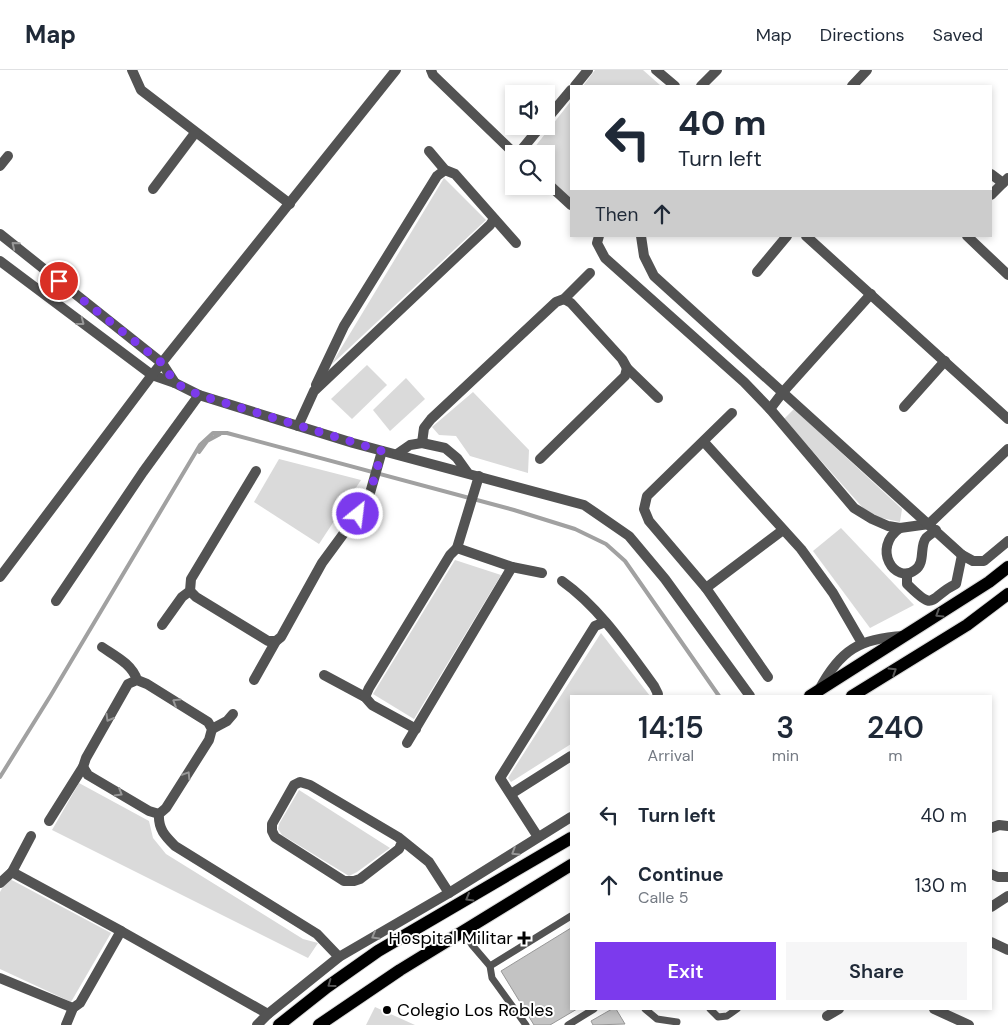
<!DOCTYPE html>
<style>
body{margin:0;font-family:"DM Sans",sans-serif;background:#f6f6f7;color:#1f2937;height:100vh;display:flex;flex-direction:column;font-size:19px;white-space:nowrap}
*{box-sizing:border-box;margin:0}
p{font-size:16px;color:#747a83}
.icon{flex:none;width:28px;height:28px;fill:none;stroke:currentColor;stroke-width:2;stroke-linecap:round;stroke-linejoin:round}
.map{position:relative;flex:1;overflow:hidden}
.sheet{position:absolute;left:570px;top:625px;width:422px;height:315px;display:flex;flex-direction:column;background:#fff;border-radius:0px;box-shadow:0 2px 8px #0003}
.sheet>*{flex:none}
.banner{position:absolute;left:570px;top:15px;width:422px;height:152px;border-radius:0px;box-shadow:0 2px 8px #0003;background:#fff;color:#1f2937;overflow:hidden}
.buttons{position:absolute;left:505px;top:15px;display:grid;gap:10px}
.buttons a{display:grid;place-items:center;width:50px;height:50px;border-radius:0px;background:#fff;box-shadow:0 2px 8px #0003;font-size:25px}
.pin{position:absolute;display:grid;place-items:center;width:42px;height:42px;color:#fff;margin:-21px;border:2px solid #fff;border-radius:50%;box-shadow:0 1px 5px #0007}
.me{position:absolute;width:55px;margin:-28px;rotate:29deg;stroke-linejoin:round;filter:drop-shadow(0 0 4px #0008)}
.turn{display:flex;align-items:center;gap:18px;height:105px;padding:0 25px;font-size:22px}
.turn .icon{width:65px;height:65px;stroke-width:2.5}
.turn b{display:block;font-size:35px;line-height:42px}
.then{display:flex;align-items:center;height:48px;padding:0 25px;background:#0003;gap:10px;font-size:19px}
.eta{display:flex;justify-content:space-evenly;align-items:center;height:85px;text-align:center}
.eta b{font-size:30px;font-weight:600;line-height:35px}
.primary-button{display:flex;gap:10px;margin-top:auto;padding:10px 25px}
.primary-button a{flex:1;height:58px;border-radius:0px;background:#7c3aed;color:#fff;font-size:20px;font-weight:600;line-height:58px;text-align:center}
.primary-button a+a{background:#f6f6f7;color:#1f2937}
ul{padding:0;list-style:none}
li{display:flex;align-items:center;gap:15px;height:70px;padding:0 25px}
li div{flex:1}
li b{display:block;font-size:19px}
li em{font-style:normal}
header{display:flex;align-items:center;gap:30px;box-sizing:border-box;height:70px;padding:0 25px;background:#fff;border-bottom:1px solid #e0e1e3}
header strong{font-size:24px}
nav{display:flex;gap:28px;margin-inline-start:auto;font-size:18px}
.map>svg:first-child{display:block}
</style>
<header>
<strong>Map</strong>
<nav><a>Map</a><a>Directions</a><a>Saved</a></nav>
</header>
<div class="map">
<svg width="1008" height="955" viewBox="0 0 1008 955">
<rect width="100%" height="100%" fill="#fff"/>
<g fill="#dadada">
<polygon points="595,0 643,0 661,16 583,16"/>
<polygon points="571,31 571,130 546,106 546,84 533,84 534,78"/>
<polygon points="444,108 486,150 331,295"/>
<polygon points="367,295 387,315 352,349 331,329"/>
<polygon points="406,308 425,329 390,361 373,340"/>
<polygon points="473,322 529,380 528,403 470,386 456,366 439,365 432,357"/>
<polygon points="794,339 902,439 900,452 877,447 863,438 784,349"/>
<polygon points="279,389 361,410 319,474 254,432"/>
<polygon points="841,458 914,535 870,558 813,481"/>
<polygon points="455,490 501,505 414,649 373,624"/>
<polygon points="601,563 650,626 571,626 571,674 511,712 508,708"/>
<polygon points="79,713 149,751 153,768 166,784 303,869 318,873 308,888 52,760"/>
<polygon points="299,720 390,778 357,802 349,806 282,765 278,759 279,754"/>
<polygon points="8,808 111,863 71,932 0,899 0,822"/>
<polygon points="375,937 415,955 366,955"/>
</g>
<g fill="none" stroke-linecap="round" stroke-linejoin="round">
<g stroke="#a1a1a1" stroke-width="4">
<polyline points="199,382 207,371 220,364"/>
<polyline points="0,707 51,625 200,375 213,363 227,363 514,440 575,459 606,474 625,491 719,626"/>
</g>
</g>
<g fill="#c3c3c3" stroke="#979797">
<polygon points="571,858 571,939 577,939 550,955 534,955 501,901"/>
<polygon points="612,939 616,939 625,954 593,955 591,951"/>
</g>
<g fill="none" stroke-linecap="round" stroke-linejoin="round">
<g stroke="#dbdbdb" stroke-width="14">
<g id="primary">
<polyline points="810,626 989,512 1008,497"/>
<polyline points="852,626 967,555 1008,524"/>
<polyline points="279,955 327,917 378,881 571,768"/>
<polyline points="319,955 400,900 571,795"/>
</g>
</g>
<g stroke="#535353" stroke-width="7">
<polyline points="464,861 472,875 490,896 492,908 526,955"/>
<polyline points="490,896 571,846"/>
<polyline points="645,939 657,949 677,952"/>
<polyline points="710,939 718,947 727,946 737,939"/>
<polyline points="568,955 594,939"/>
</g>
<g stroke="#535353" stroke-width="10">
<polyline points="132,0 141,20 290,134"/>
<polyline points="431,0 433,5 515,84"/>
<polyline points="656,0 675,16"/>
<polyline points="575,16 588,0"/>
<polyline points="701,16 717,0"/>
<polyline points="852,16 867,0"/>
<polyline points="546,50 571,20"/>
<polyline points="429,81 445,100 455,104 516,173"/>
<polyline points="518,84 541,56"/>
<polyline points="0,96 8,86"/>
<polyline points="991,104 1003,113"/>
<polyline points="546,112 571,135"/>
<polyline points="153,119 195,63"/>
<polyline points="991,125 1008,108"/>
<polyline points="0,164 162,293 175,313"/>
<polyline points="599,166 597,173 605,188 744,312 770,339 854,438 872,449 888,456 900,458 929,454 1008,379"/>
<polyline points="641,166 644,186 654,206 962,485"/>
<polyline points="806,166 1008,349"/>
<polyline points="967,166 1008,205"/>
<polyline points="0,191 152,305 175,313 199,325 353,373 584,435 629,466 665,509 750,626"/>
<polyline points="757,202 787,166"/>
<polyline points="564,229 571,233 622,289 627,298 658,328"/>
<polyline points="316,315 344,256 437,106 445,100"/>
<polyline points="904,337 945,291"/>
<polyline points="770,339 783,322 871,224"/>
<polyline points="732,343 647,426 644,439 649,451 706,518 768,607"/>
<polyline points="298,356 314,321 490,155 494,149"/>
<polyline points="704,372 801,479 833,523 862,573"/>
<polyline points="422,373 424,358 431,349 556,232 564,229 590,203"/>
<polyline points="397,384 410,375 422,373 445,378 457,388 467,402"/>
<polyline points="540,389 625,306 627,298"/>
<path d="M900,458C871,478 895,515 915,500C926,492 919,477 926,468C929,465 933,463 936,460"/>
<polyline points="457,478 512,497 542,503"/>
<path d="M907,504V514C937,544 928,527 956,514L962,485L973,491H984L1008,471"/>
<polyline points="0,507 152,305 396,0"/>
<path d="M562,511C600,538 627,579 654,616L658,624L657,626"/>
<polyline points="706,518 783,460"/>
<polyline points="190,521 196,527 268,571 276,571"/>
<polyline points="56,531 143,402 199,325"/>
<polyline points="162,555 182,527 190,521 191,509 256,401"/>
<path d="M102,577C115,586 132,594 137,610"/>
<polyline points="324,605 365,627 372,635 416,659"/>
<polyline points="254,610 276,571 281,567 322,493 358,444 370,423 382,381"/>
<path d="M819,620C840,580 860,568 904,566"/>
<polyline points="365,627 369,618 450,485 457,478 479,406"/>
<polyline points="212,659 227,651 233,644"/>
<polyline points="407,673 512,497"/>
<polyline points="83,697 88,705 149,741 159,744"/>
<polyline points="511,724 571,686"/>
<path d="M49,751L83,697L86,688L128,614L137,610L147,614L208,652L212,659L209,670L166,738L159,744C158,759 165,766 175,776L317,864L339,887"/>
<polyline points="991,758 999,755 1008,756"/>
<polyline points="538,767 500,708 595,556 605,552"/>
<polyline points="402,772 399,779 360,809 354,811 344,811 275,767 272,761 272,754 294,715 300,712 310,715 398,767 429,792 449,823"/>
<polyline points="12,802 121,861"/>
<polyline points="991,804 998,807 1008,807"/>
<polyline points="0,813 12,802 31,766"/>
<polyline points="991,837 1008,826"/>
<polyline points="991,872 1008,880"/>
<polyline points="0,908 73,938"/>
<polyline points="934,939 969,955"/>
<polyline points="827,946 839,939"/>
<polyline points="66,955 73,938 80,933 121,861 268,944"/>
<polyline points="257,955 268,944 339,887 449,823 571,747"/>
</g>
<use href="#primary" stroke="#000" stroke-width="12"/>
</g>
<defs><path id="oneway-chevron" d="M-2-3.5L2.5 0L-2 3.5" fill="none" stroke-width="1.6" stroke-linecap="round" stroke-linejoin="round" transform="scale(1.25)"/></defs>
<g stroke="#989898">
<use href="#oneway-chevron" transform="translate(15 175) rotate(-141)"/>
<use href="#oneway-chevron" transform="translate(81 252) rotate(37)"/>
<use href="#oneway-chevron" transform="translate(176 632) rotate(-148)"/>
<use href="#oneway-chevron" transform="translate(109 648) rotate(120)"/>
<use href="#oneway-chevron" transform="translate(187 705) rotate(-58)"/>
<use href="#oneway-chevron" transform="translate(119 723) rotate(31)"/>
<use href="#oneway-chevron" transform="translate(515 782) rotate(148)"/>
<use href="#oneway-chevron" transform="translate(375 866) rotate(150)"/>
</g>
<g stroke="#595959">
<use href="#oneway-chevron" transform="translate(939 544) rotate(148)"/>
<use href="#oneway-chevron" transform="translate(893 601) rotate(-32)"/>
<use href="#oneway-chevron" transform="translate(469 828) rotate(150)"/>
<use href="#oneway-chevron" transform="translate(331 914) rotate(144)"/>
</g>
<g fill="none" stroke-linecap="round" stroke-linejoin="round">
<polyline stroke="#7c3aed" stroke-width="9" stroke-dasharray="0 16.2" points="59,211 162,293 175,313 199,325 382,381 370,423 358,444"/>
</g>
<g fill="#000" stroke="#fff" stroke-width="2">
<path d="M521.5 860.5h5v5h5v5h-5v5h-5v-5h-5v-5h5z"/>
<circle cx="387" cy="940" r="5"/>
</g>
<g text-anchor="middle" stroke-width="4" stroke-linejoin="round" paint-order="stroke">
<g font-size="18" fill="#000" stroke="#fff" text-anchor="end">
<text x="513" y="874">Hospital Militar</text>
<text x="397" y="946" text-anchor="start">Colegio Los Robles</text>
</g>
</g>
</svg>
<div class="buttons">
<a><svg class="icon" aria-label="sound" viewBox="0 0 24 24"><path d="M4 9h4l5-4v14l-5-4H4zM17 9q2 3 0 6"/></svg></a>
<a><svg class="icon" aria-label="search" viewBox="0 0 24 24"><circle cx="10" cy="10" r="6"/><path d="M15 15l6 6"/></svg></a>
</div>
<div class="pin" style="left:59px;top:211px;background:#d93025"><svg class="icon" aria-label="arrive" viewBox="0 0 24 24"><path d="M6 21V4h12l-3 4 3 4H6"/></svg></div>
<svg class="me" style="left:358px;top:444px" viewBox="-20 -20 40 40"><circle r="17" fill="#7c3aed" stroke="#fff" stroke-width="3"/><path d="M0-11L8 9 0 5-8 9z" fill="#fff"/></svg>
<div class="banner">
<div class="turn"><svg class="icon" aria-label="left" viewBox="0 0 24 24"><path d="M17 20v-9H6M10 6l-5 5 5 5"/></svg><div><b>40 m</b>Turn left</div></div>
<div class="then">Then<svg class="icon" aria-label="ahead" viewBox="0 0 24 24"><path d="M12 20V5M6 11l6-6 6 6"/></svg></div>
</div>
<section class="sheet">
<div class="eta">
<div><b>14:15</b><p>Arrival</p></div>
<div><b>3</b><p>min</p></div>
<div><b>240</b><p>m</p></div>
</div>
<ul>
<li><svg class="icon" aria-label="left" viewBox="0 0 24 24"><path d="M17 20v-9H6M10 6l-5 5 5 5"/></svg><div><b>Turn left</b></div><em>40 m</em></li>
<li><svg class="icon" aria-label="ahead" viewBox="0 0 24 24"><path d="M12 20V5M6 11l6-6 6 6"/></svg><div><b>Continue</b><p>Calle 5</p></div><em>130 m</em></li>
</ul>
<div class="primary-button"><a>Exit</a><a>Share</a></div>
</section>
</div>
